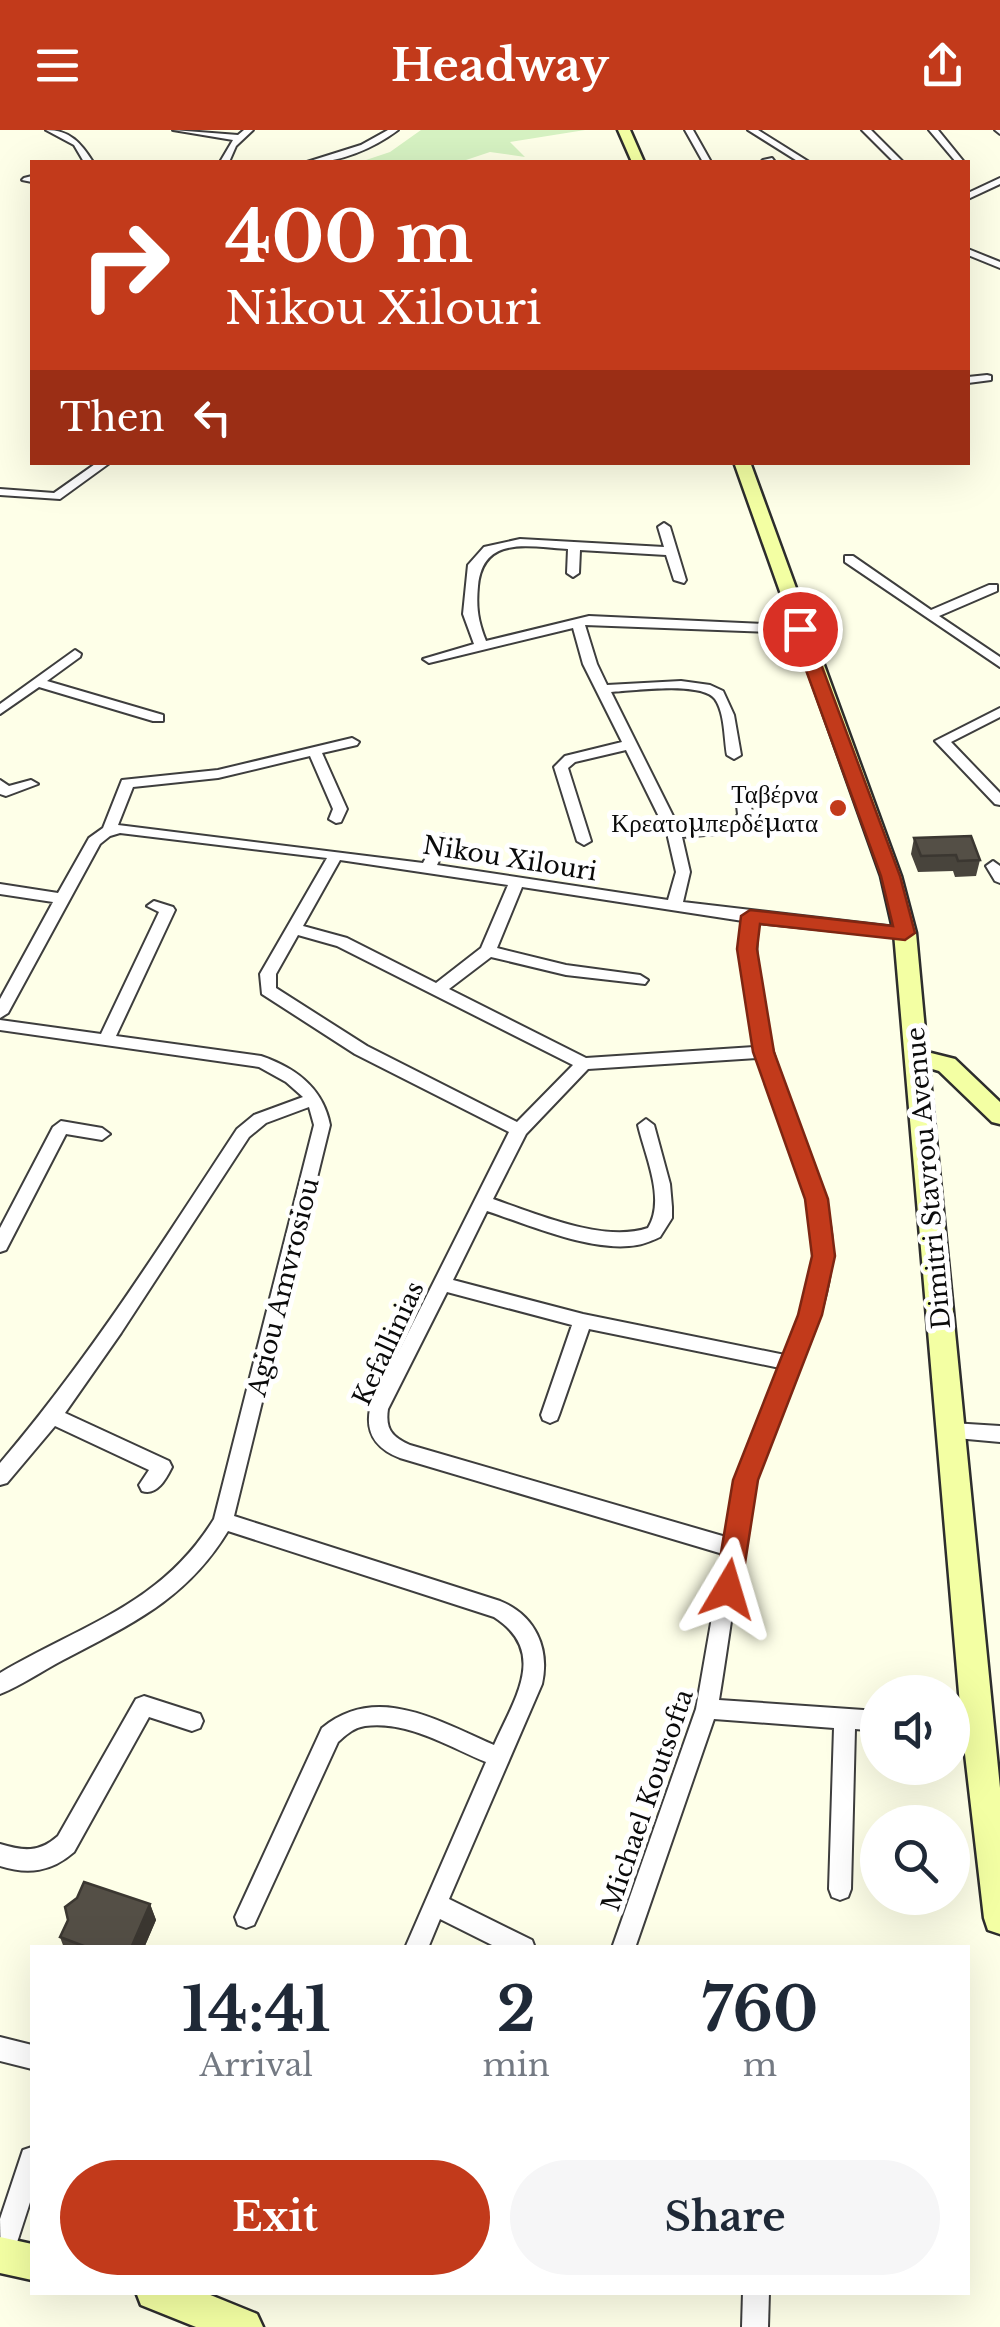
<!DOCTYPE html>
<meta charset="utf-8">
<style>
body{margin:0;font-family:"Libre Baskerville",serif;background:#f6f6f7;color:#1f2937;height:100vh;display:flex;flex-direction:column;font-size:38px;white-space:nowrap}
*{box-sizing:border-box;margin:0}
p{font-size:32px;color:#747a83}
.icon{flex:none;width:55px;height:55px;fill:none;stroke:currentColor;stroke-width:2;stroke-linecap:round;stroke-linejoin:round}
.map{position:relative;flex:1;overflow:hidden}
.sheet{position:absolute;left:30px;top:1815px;width:940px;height:350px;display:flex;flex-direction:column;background:#fff;border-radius:0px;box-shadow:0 10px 40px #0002}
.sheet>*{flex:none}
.top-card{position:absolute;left:30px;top:30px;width:940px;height:305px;border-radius:0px;box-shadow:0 10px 40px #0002;background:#c23a1b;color:#fff;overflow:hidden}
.controls{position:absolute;left:860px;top:1545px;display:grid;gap:20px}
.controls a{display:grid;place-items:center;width:110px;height:110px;border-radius:50%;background:#fff;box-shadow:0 10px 40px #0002;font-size:50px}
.pin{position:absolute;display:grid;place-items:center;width:85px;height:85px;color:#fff;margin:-42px;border:5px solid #fff;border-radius:50%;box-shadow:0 2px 10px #0007}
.me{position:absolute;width:110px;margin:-55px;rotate:7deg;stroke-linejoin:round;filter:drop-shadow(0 0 8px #0008)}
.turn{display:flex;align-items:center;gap:35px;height:210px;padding:0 30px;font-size:45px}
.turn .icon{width:130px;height:130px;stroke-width:2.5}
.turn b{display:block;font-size:70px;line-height:85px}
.then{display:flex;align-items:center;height:95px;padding:0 30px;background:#0003;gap:20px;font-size:38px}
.eta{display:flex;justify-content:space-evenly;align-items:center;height:170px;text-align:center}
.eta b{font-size:60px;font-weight:700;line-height:70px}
.button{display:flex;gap:20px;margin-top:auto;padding:20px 30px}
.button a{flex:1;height:115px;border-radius:60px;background:#c23a1b;color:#fff;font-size:40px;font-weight:700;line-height:115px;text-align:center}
.button a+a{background:#f6f6f7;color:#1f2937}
header{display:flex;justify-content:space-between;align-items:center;height:130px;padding:0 30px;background:#c23a1b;color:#fff;font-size:45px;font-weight:700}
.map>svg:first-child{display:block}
</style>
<header><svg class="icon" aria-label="menu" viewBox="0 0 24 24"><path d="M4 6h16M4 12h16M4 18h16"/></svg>Headway<svg class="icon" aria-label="share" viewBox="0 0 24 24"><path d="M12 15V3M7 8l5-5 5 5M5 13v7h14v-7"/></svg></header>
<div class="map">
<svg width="1000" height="2197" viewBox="0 0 1000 2197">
<rect width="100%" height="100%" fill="#feffe8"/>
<polygon fill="#d6f2c2" points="421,0 585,0 510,12 525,27 490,22 460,32 360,32 390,22"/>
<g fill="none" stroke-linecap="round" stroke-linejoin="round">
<g stroke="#3e3e3e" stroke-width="4">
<g id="street">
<path d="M46,0C70,0 81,13 93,32H84L74,15Z"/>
<polygon points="173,0 238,5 244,0 253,0 236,16 229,32 220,32 233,10"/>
<path d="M388,0H398C374,18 338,34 307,32L361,15Z"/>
<polygon points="685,0 693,0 711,32 703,32"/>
<polygon points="748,0 758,0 809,32 799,32"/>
<polygon points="862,0 871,0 903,32 894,32"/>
<polygon points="929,0 938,0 964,32 956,32"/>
<polygon points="995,0 1000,0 1000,4"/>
<polygon points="772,28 775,32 761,32 763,30"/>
<polygon points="32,46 32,52 22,50 24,48"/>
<polygon points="1000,48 1000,54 968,69 968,63"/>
<polygon points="968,119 1000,132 1000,138 968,125"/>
<polygon points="987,245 991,246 991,250 968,253 968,247"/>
<polygon points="98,332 111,332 60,369 0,365 0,359 54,363"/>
<path d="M664,393L670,397L686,450L684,453L674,450L666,425L580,420L579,443L573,447L567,443L568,419C528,417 483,405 478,456C476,478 478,491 486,511L589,486L805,496L806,499L800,503L585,495L597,534L607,555L681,551L710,555L723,561L734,585L741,625L734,629L727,625C724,609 725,583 715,569C701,551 632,561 611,562L679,698L731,695L738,684L735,659L742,655L749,659L752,684L740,702L682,707L690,742L683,772L905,798L913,803L905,808L758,793C749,867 779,944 804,1013C816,1046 831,1080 832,1115C833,1195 773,1276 755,1353C739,1424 731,1498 719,1570L878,1581V1601L855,1599L851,1759L848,1767L840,1770L832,1767L829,1759L834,1598L714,1589L635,1818H612L696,1579L723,1424L400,1328C377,1319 365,1304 370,1279L509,1002L355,924L262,864L260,844L327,728L120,703L110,706L100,714L8,883L0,888V869L53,772L0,764V754L58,763L89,708L103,698L122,650L218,640L352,608L359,612L357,615L322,623L347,679L341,692L336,693L329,689L333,679L310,626L218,648L133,657L118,695L423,733L438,705L443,704L450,708L437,735L668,770L676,742L667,703L626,620L575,632L568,638L591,711L584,715L577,711L554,637L565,626L622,612L583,534L573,498L429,533L423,529L474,514L463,484L468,435L484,417L520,409L664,417L658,397ZM340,730L508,755L481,818L436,853L347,808L303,796ZM522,757L743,791L739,819L754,917L586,928L449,859L491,827L566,845L645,854L648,850L640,845L566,835L497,818ZM298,805L337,816L573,935L517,992L367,916L276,858V844ZM757,928C778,987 825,1082 812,1144C807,1172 796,1198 785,1225L583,1184L453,1150L487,1081C529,1095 593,1123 637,1115C645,1114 653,1110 660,1107L672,1088V1077L670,1054L654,995L646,989L638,995C645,1026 666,1069 648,1098C603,1113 537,1084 493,1069L526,1004L588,939ZM447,1162L572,1195L541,1285L543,1290L550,1293L557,1290L559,1285L589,1199L780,1238L736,1350L726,1407L410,1315C392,1307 385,1299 388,1279Z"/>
<polygon points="845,426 853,426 931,480 989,455 997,455 997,461 939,486 1000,527 1000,537 845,432"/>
<polygon points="75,520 81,524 80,527 47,551 163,585 163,591 153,591 39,557 0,584 0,574"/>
<polygon points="1000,578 1000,587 951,612 1000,663 1000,675 995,674 935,611"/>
<polygon points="0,650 9,656 31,650 38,654 6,666 0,664"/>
<polygon points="993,731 1000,736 1000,753 995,751 986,736"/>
<path d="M154,771L173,777L175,780L116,906L261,926C296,938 323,958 330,995L234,1386L500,1471C535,1485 550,1518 542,1554L449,1769L532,1810L535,1818H498L440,1789L428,1818H405L486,1632C450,1617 406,1590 365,1596C353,1598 346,1605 338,1612L254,1795L246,1798L238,1795L235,1787L322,1598C377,1553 438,1591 494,1615C514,1569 549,1522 494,1487L228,1401C186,1470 131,1494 63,1530C42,1541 22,1555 0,1564V1543C83,1494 161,1475 214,1389L314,995L309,977L266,993L249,1007L121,1203L65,1283L169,1331L172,1337C166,1349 157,1366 142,1361L139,1355L149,1340L55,1296L7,1353L0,1355V1333C89,1229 162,1113 237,999L254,985L303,967L286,952L259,937L0,900V890L101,904L159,782L147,776Z"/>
<polygon points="61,991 102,998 110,1004 102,1010 66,1004 6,1120 0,1122 0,1098 53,997"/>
<polygon points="952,1293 1000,1296 1000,1312 945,1307 942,1301 945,1295"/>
<path d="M144,1566L200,1584L203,1591L200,1598L192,1601L149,1587L74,1722C51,1742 28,1745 0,1736V1714C23,1721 39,1723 58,1706L136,1569Z"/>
<polygon points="0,1907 32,1915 32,1939 0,1931"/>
<polygon points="32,2017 32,2066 10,2134 1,2138 0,2089 23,2020"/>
<polygon points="743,2162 769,2162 768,2197 742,2197"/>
</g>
</g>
<g stroke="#2d2d2d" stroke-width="5">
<g id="secondary">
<polygon points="618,0 630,0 644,32 632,32"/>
<polygon points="734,332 750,332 901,746 916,803 927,922 955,929 1000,972 1000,994 992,992 939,941 929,938 1000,1658 1000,1804 988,1800 984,1788 962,1598 894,803 881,746"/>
<polygon points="0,2107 32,2114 32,2150 0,2143"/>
<polygon points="136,2162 203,2162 257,2184 263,2197 196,2197 141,2175"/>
</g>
</g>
<use href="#street" fill="#fff" fill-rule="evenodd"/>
<use href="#secondary" fill="#f3ffa3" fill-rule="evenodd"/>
</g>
<g fill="#48443c">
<polygon points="914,708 980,730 976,746 955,747 953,741 918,742 911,724"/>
<polygon points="150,1774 156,1790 144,1818 64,1818 60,1807"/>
</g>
<polygon fill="#3b3731" points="150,1774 156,1790 144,1818 131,1818"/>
<g fill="#544f46" stroke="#3b3731" stroke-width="2.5">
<polygon points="971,706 980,730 958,731 956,725 921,726 914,708"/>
<polygon points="84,1752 150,1774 131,1818 89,1818 60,1807 68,1790 65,1777 77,1768"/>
</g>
<polygon fill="#c23a1b" stroke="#7e2612" stroke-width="2.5" points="800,494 808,499 900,746 915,803 905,810 760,794 757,819 774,922 828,1069 835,1126 822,1185 758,1350 741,1459 738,1467 719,1467 715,1459 733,1350 798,1185 812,1126 805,1069 753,922 737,819 741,786 750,780 893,796 881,746 791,499"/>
<circle fill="#c23a1b" stroke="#fff" stroke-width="4" cx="838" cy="678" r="10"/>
<g text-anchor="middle" stroke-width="10" stroke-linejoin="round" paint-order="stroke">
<g font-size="25" fill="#0b0b0b" stroke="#fff" text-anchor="end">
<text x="818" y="673">Ταβέρνα<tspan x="818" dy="29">Κρεατομπερδέματα</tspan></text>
</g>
<g font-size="25" fill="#0b0b0b" stroke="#fff">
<text transform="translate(510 728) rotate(9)" y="9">Nikou Xilouri</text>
<text transform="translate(928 1048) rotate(-95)" y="9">Dimitri Stavrou Avenue</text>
<text transform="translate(283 1157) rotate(-76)" y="9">Agiou Amvrosiou</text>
<text transform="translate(388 1213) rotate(-65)" y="9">Kefallinias</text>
<text transform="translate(647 1670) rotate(-71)" y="9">Michael Koutsofta</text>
</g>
</g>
</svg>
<div class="controls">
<a><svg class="icon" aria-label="sound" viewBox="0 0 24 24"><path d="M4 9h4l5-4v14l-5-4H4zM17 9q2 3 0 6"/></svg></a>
<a><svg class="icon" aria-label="search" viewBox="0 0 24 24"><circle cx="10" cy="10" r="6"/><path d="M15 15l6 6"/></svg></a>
</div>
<div class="pin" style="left:800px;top:499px;background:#d93025"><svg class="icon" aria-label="arrive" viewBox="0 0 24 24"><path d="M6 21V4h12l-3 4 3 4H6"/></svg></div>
<svg class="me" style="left:728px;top:1459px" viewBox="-20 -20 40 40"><path d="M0-17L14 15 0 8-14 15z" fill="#c23a1b" stroke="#fff" stroke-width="4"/></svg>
<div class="top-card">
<div class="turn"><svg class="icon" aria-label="right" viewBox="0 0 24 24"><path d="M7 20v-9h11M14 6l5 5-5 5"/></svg><div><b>400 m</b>Nikou Xilouri</div></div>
<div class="then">Then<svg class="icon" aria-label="left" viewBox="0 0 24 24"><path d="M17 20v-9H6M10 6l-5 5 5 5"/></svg></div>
</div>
<section class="sheet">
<div class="eta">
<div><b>14:41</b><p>Arrival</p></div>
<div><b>2</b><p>min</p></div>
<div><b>760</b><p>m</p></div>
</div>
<div class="button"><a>Exit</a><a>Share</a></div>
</section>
</div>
